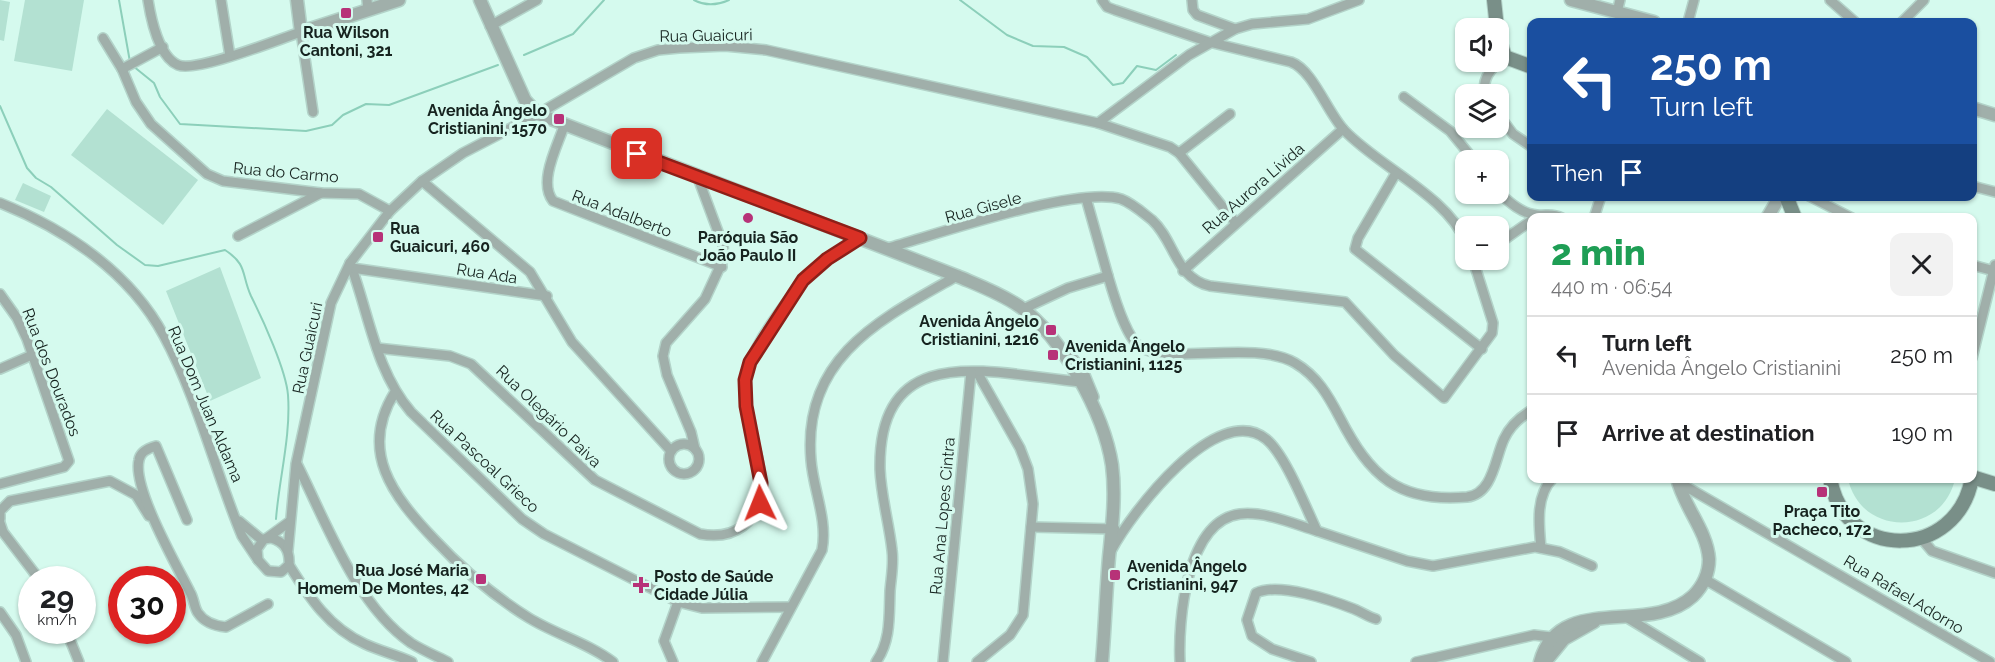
<!DOCTYPE html>
<meta charset="utf-8">
<style>
body{margin:0;font-family:Raleway,sans-serif;background:#f2f2f2;color:#202124;height:100vh;display:flex;flex-direction:column;font-size:22px;white-space:nowrap}
*{box-sizing:border-box;margin:0}
p{font-size:20px;color:#757577}
.icon{flex:none;width:33px;height:33px;fill:none;stroke:currentColor;stroke-width:2;stroke-linecap:round;stroke-linejoin:round}
.map{position:relative;flex:1;overflow:hidden}
.panel{position:absolute;left:1527px;top:213px;width:450px;height:270px;display:flex;flex-direction:column;background:#fff;border-radius:12px;box-shadow:0 2px 4px #0004}
.panel>*{flex:none}
.guide{position:absolute;left:1527px;top:18px;width:450px;height:183px;border-radius:12px;box-shadow:0 2px 4px #0004;background:#1a4fa0;color:#fff;overflow:hidden}
.fabs{position:absolute;left:1455px;top:18px;display:grid;gap:12px}
.fabs a{display:grid;place-items:center;width:54px;height:54px;border-radius:12px;background:#fff;box-shadow:0 2px 4px #0004;font-size:30px}
.speed{position:absolute;left:18px;top:566px;display:flex;gap:12px;font-size:30px;font-weight:700;text-align:center}
.speed>*{display:grid;place-content:center;width:78px;height:78px;border-radius:50%;background:#fff;box-shadow:0 2px 4px #0004;line-height:1}
.speed small{font-size:15px;font-weight:400}
.speed .limit{border:9px solid #d22;background:#fff;color:#111}
.pin{position:absolute;display:grid;place-items:center;width:51px;height:51px;color:#fff;margin:-26px;border-radius:12px;box-shadow:0 3px 9px #0006}
.me{position:absolute;width:66px;margin:-33px;rotate:358deg;stroke-linejoin:round;filter:drop-shadow(0 0 4px #0008)}
.turn{display:flex;align-items:center;gap:21px;height:126px;padding:0 24px;font-size:27px}
.turn .icon{width:78px;height:78px;stroke-width:2.5}
.turn b{display:block;font-size:42px;line-height:51px}
.then{display:flex;align-items:center;height:57px;padding:0 24px;background:#0003;gap:12px;font-size:22px}
.round{display:grid;place-items:center;flex:none;width:63px;height:63px;border-radius:12px;background:#f2f2f2}
.overview{display:flex;align-items:center;justify-content:space-between;height:102px;padding:0 24px}
h1{font-size:36px;font-weight:800;line-height:45px;color:#1e9e55}
ul{padding:0;list-style:none}
li{display:flex;align-items:center;gap:18px;height:78px;padding:0 24px;border-top:2px solid #e0e0e0}
li div{flex:1}
li b{display:block;font-size:22px}
li em{font-style:normal}
.map>svg:first-child{display:block}
</style>
<div class="map">
<svg width="1995" height="662" viewBox="0 0 1995 662">
<rect width="100%" height="100%" fill="#d5faee"/>
<g fill="#b3e1d2">
<polygon points="0,0 10,2 4,41 0,40"/>
<polygon points="25,0 84,0 72,71 14,61"/>
<polygon points="107,109 198,180 163,225 71,155"/>
<polygon points="23,183 51,196 44,212 15,200"/>
<polygon points="220,267 261,378 210,401 166,291"/>
<path d="M1848,479V478L1955,479C1942,537 1861,537 1848,479Z"/>
</g>
<g fill="none" stroke-linecap="round" stroke-linejoin="round">
<g stroke="#8ccfba" stroke-width="2">
<polyline points="119,0 130,62"/>
<path d="M694,0C705,6 718,5 729,0"/>
<polyline points="960,0 1007,35 1033,46 1064,47 1087,57 1113,85 1123,83 1137,66 1156,70 1176,55"/>
<polyline points="524,55 573,34 604,0"/>
<polyline points="133,66 154,83 160,97 180,124 306,131 332,125 343,115 366,104 389,105 498,65"/>
<path d="M0,106L27,168L36,178L51,187L117,245L145,265L158,266L225,250C248,265 241,274 251,296C263,320 286,370 288,395C291,436 279,479 276,519"/>
</g>
<g stroke="#b3d3c9" stroke-width="12">
<g id="minor">
<path d="M148,0C151,19 159,57 178,65C196,73 279,39 301,32L313,112"/>
<polyline points="221,0 230,56"/>
<polyline points="367,0 368,10"/>
<path d="M1102,0L1107,7L1115,10L1209,42L1291,62C1313,70 1327,112 1344,130C1379,167 1446,195 1466,242"/>
<polyline points="1192,0 1193,10 1197,15 1235,29"/>
<polyline points="1830,0 1855,22"/>
<polyline points="1617,12 1620,0"/>
<polyline points="1688,22 1694,0"/>
<polyline points="1902,22 1924,0"/>
<polyline points="490,26 537,0"/>
<polyline points="103,38 122,69 136,102 151,124 207,174 223,181 321,193 359,194 390,211"/>
<polyline points="122,69 163,47"/>
<path d="M1486,94C1480,79 1493,66 1505,57"/>
<polyline points="1404,97 1450,131 1474,160"/>
<polyline points="1498,114 1513,134 1532,147"/>
<polyline points="1098,123 1170,147 1179,153 1235,222"/>
<path d="M564,126C557,147 538,182 553,201L722,267"/>
<polyline points="1179,153 1230,114"/>
<polyline points="1396,173 1358,238 1355,249 1482,349"/>
<polyline points="422,181 530,272 572,342 671,451"/>
<polyline points="1972,186 1995,192"/>
<path d="M1498,192C1509,202 1522,214 1537,215C1547,216 1552,213 1562,218"/>
<polyline points="1809,196 1852,218"/>
<polyline points="1086,198 1108,276"/>
<path d="M0,203C65,229 130,272 164,336C198,399 215,471 242,536L258,560"/>
<polyline points="1594,218 1601,196"/>
<polyline points="238,236 321,193"/>
<polyline points="1498,244 1532,220"/>
<path d="M888,248C938,234 1076,186 1121,199C1132,203 1143,213 1152,220C1175,241 1175,278 1210,286L1345,302L1394,355L1444,398L1492,333L1493,323L1473,260"/>
<path d="M350,263C369,313 375,370 411,412L522,519L544,534L678,602L702,608L791,607"/>
<polyline points="1972,265 1994,271"/>
<polyline points="352,268 547,296"/>
<polyline points="1183,271 1343,129"/>
<polyline points="0,294 17,318 27,339 69,461 64,467 0,484"/>
<path d="M1023,309L1068,288L1108,276C1113,293 1125,335 1139,346C1163,366 1255,339 1295,363C1317,376 1328,395 1340,418C1370,476 1398,503 1467,497C1493,494 1495,458 1504,439C1510,426 1520,417 1532,410"/>
<path d="M377,348L450,356L471,364L595,480L700,534C716,537 730,536 743,526C787,492 736,423 746,378C753,342 782,310 803,280L813,270L860,238"/>
<polyline points="1072,357 1085,375 1094,397"/>
<polyline points="1972,358 1995,265"/>
<polyline points="0,369 32,355"/>
<polyline points="977,372 1020,448 1028,469 1033,504 1023,615 1010,635 977,662"/>
<path d="M395,392C358,451 393,496 434,539C463,570 492,595 529,618C555,634 588,643 613,662"/>
<circle cx="684" cy="459" r="15"/>
<polyline points="695,449 691,432 667,375 663,356 666,343 705,299 724,258 723,245 698,178"/>
<path d="M297,464C326,522 356,605 411,643C422,650 436,656 448,662"/>
<polyline points="1678,482 1990,662"/>
<polyline points="0,519 0,511 10,501 110,481 136,495 149,516"/>
<path d="M187,520L156,446C149,448 140,452 139,460C132,488 177,566 190,592C194,598 194,608 198,613C204,622 216,626 226,627L268,604"/>
<polyline points="239,521 262,540"/>
<polyline points="0,523 3,532 39,579"/>
<polyline points="1031,527 1115,529"/>
<polyline points="267,538 289,522"/>
<path d="M271,538C285,542 290,551 289,565L281,572L268,571L258,560L257,549L264,539Z"/>
<polyline points="1921,538 1932,551 1995,573"/>
<path d="M1541,548C1539,526 1535,496 1553,478"/>
<polyline points="288,550 296,464 331,303 350,263 390,211 422,181 463,153 538,114 634,58 658,50 679,48 725,46 766,50 1098,123 1189,55 1235,29 1252,24 1308,19 1359,0"/>
<path d="M1111,551C1131,513 1217,400 1266,439C1285,454 1306,508 1317,531L1407,561L1433,566L1535,547L1560,552L1592,566"/>
<path d="M289,565C309,597 329,628 365,644C380,651 397,655 412,662"/>
<polyline points="1706,580 1846,662"/>
<polyline points="0,612 16,635 26,662"/>
<polyline points="1626,617 1700,662"/>
<polyline points="66,630 79,662"/>
<polyline points="673,662 664,641 678,602"/>
<path d="M762,662L822,550C828,520 813,489 811,460C802,357 881,319 957,276"/>
<path d="M876,662C891,641 889,616 890,591C891,578 894,564 892,550C889,523 881,496 880,469C878,337 993,374 1081,382"/>
<polyline points="943,662 971,372"/>
<path d="M1180,662C1178,621 1186,521 1240,514C1265,511 1294,524 1317,531"/>
<path d="M1311,662L1272,649L1252,636L1247,620L1256,593C1279,582 1331,600 1354,609C1362,612 1368,617 1376,619"/>
<polyline points="1416,662 1534,635 1560,638"/>
</g>
</g>
<g stroke="#b3d3c9" stroke-width="15">
<g id="tertiary">
<polyline points="297,0 301,32 399,0"/>
<path d="M480,0L525,100L538,114L957,276C978,285 1000,293 1019,306C1062,336 1104,414 1112,465C1116,496 1112,527 1109,557C1106,592 1105,627 1102,662"/>
<polyline points="1571,0 1654,22"/>
<polyline points="1972,108 1995,115"/>
<polyline points="1767,218 1780,196"/>
<polyline points="1546,661 1564,639 1594,622"/>
<path d="M1540,662C1559,591 1649,637 1693,596C1703,586 1709,574 1709,559C1707,530 1683,506 1677,478"/>
</g>
</g>
<g stroke="#b3d3c9" stroke-width="16">
<g id="secondary">
<polyline points="1494,0 1497,28"/>
<polyline points="1498,36 1505,57 1532,67"/>
<polyline points="1786,196 1795,218"/>
<polyline points="1972,477 1995,484"/>
<path d="M1830,478C1844,562 1957,561 1972,478"/>
</g>
</g>
<use href="#minor" stroke="#a0afaa" stroke-width="9"/>
<use href="#tertiary" stroke="#a0afaa" stroke-width="12"/>
<use href="#secondary" stroke="#798f88" stroke-width="14"/>
</g>
<g fill="none" stroke-linecap="round" stroke-linejoin="round">
<g stroke="#8d1f18" stroke-width="15">
<polyline id="route" points="637,154 860,238 827,259 803,280 750,362 745,380 746,406 761,483 760,503"/>
</g>
<use href="#route" stroke="#d93025" stroke-width="10"/>
</g>
<g fill="#b73278" stroke="#d5faee" stroke-width="2">
<rect x="340" y="7" width="12" height="12" rx="3"/>
<rect x="553" y="113" width="12" height="12" rx="3"/>
<circle cx="748" cy="218" r="6"/>
<rect x="372" y="231" width="12" height="12" rx="3"/>
<rect x="1045" y="324" width="12" height="12" rx="3"/>
<rect x="1047" y="349" width="12" height="12" rx="3"/>
<rect x="1816" y="486" width="12" height="12" rx="3"/>
<rect x="1109" y="569" width="12" height="12" rx="3"/>
<rect x="475" y="573" width="12" height="12" rx="3"/>
<path d="M638 576h6v6h6v6h-6v6h-6v-6h-6v-6h6z"/>
</g>
<g text-anchor="middle" stroke-width="6" stroke-linejoin="round" paint-order="stroke">
<g font-size="16" font-weight="bold" fill="#16231f" stroke="#d5faee" text-anchor="start">
<text x="346" y="38" text-anchor="middle">Rua Wilson<tspan x="346" dy="18">Cantoni, 321</tspan></text>
<text x="547" y="116" text-anchor="end">Avenida Ângelo<tspan x="547" dy="18">Cristianini, 1570</tspan></text>
<text x="390" y="234">Rua<tspan x="390" dy="18">Guaicuri, 460</tspan></text>
<text x="748" y="243" text-anchor="middle">Paróquia São<tspan x="748" dy="18">João Paulo II</tspan></text>
<text x="1039" y="327" text-anchor="end">Avenida Ângelo<tspan x="1039" dy="18">Cristianini, 1216</tspan></text>
<text x="1065" y="352">Avenida Ângelo<tspan x="1065" dy="18">Cristianini, 1125</tspan></text>
<text x="1822" y="517" text-anchor="middle">Praça Tito<tspan x="1822" dy="18">Pacheco, 172</tspan></text>
<text x="1127" y="572">Avenida Ângelo<tspan x="1127" dy="18">Cristianini, 947</tspan></text>
<text x="469" y="576" text-anchor="end">Rua José Maria<tspan x="469" dy="18">Homem De Montes, 42</tspan></text>
<text x="654" y="582">Posto de Saúde<tspan x="654" dy="18">Cidade Júlia</tspan></text>
</g>
<g font-size="16" fill="#16231f" stroke="#d5faee">
<text transform="translate(706 35) rotate(-1)" y="6">Rua Guaicuri</text>
<text transform="translate(286 172) rotate(5)" y="6">Rua do Carmo</text>
<text transform="translate(1253 188) rotate(-41)" y="6">Rua Aurora Lívida</text>
<text transform="translate(983 207) rotate(-15)" y="6">Rua Gisele</text>
<text transform="translate(622 213) rotate(21)" y="6">Rua Adalberto</text>
<text transform="translate(487 273) rotate(9)" y="6">Rua Ada</text>
<text transform="translate(307 348) rotate(-78)" y="6">Rua Guaicuri</text>
<text transform="translate(52 372) rotate(69)" y="6">Rua dos Dourados</text>
<text transform="translate(206 404) rotate(67)" y="6">Rua Dom Juan Aldama</text>
<text transform="translate(549 416) rotate(44)" y="6">Rua Olegário Paiva</text>
<text transform="translate(485 461) rotate(43)" y="6">Rua Pascoal Grieco</text>
<text transform="translate(942 516) rotate(-85)" y="6">Rua Ana Lopes Cintra</text>
<text transform="translate(1904 594) rotate(31)" y="6">Rua Rafael Adorno</text>
</g>
</g>
</svg>
<div class="fabs">
<a><svg class="icon" aria-label="sound" viewBox="0 0 24 24"><path d="M4 9h4l5-4v14l-5-4H4zM17 9q2 3 0 6"/></svg></a>
<a><svg class="icon" aria-label="layers" viewBox="0 0 24 24"><path d="M12 4l9 5-9 5-9-5zM3 14l9 5 9-5"/></svg></a>
<a>+</a>
<a>−</a>
</div>
<div class="speed"><div>29<small>km/h</small></div><div class="limit">30</div></div>
<div class="pin" style="left:637px;top:154px;background:#d93025"><svg class="icon" aria-label="arrive" viewBox="0 0 24 24"><path d="M6 21V4h12l-3 4 3 4H6"/></svg></div>
<svg class="me" style="left:760px;top:503px" viewBox="-20 -20 40 40"><path d="M0-17L14 15 0 8-14 15z" fill="#d93025" stroke="#fff" stroke-width="4"/></svg>
<div class="guide">
<div class="turn"><svg class="icon" aria-label="left" viewBox="0 0 24 24"><path d="M17 20v-9H6M10 6l-5 5 5 5"/></svg><div><b>250 m</b>Turn left</div></div>
<div class="then">Then<svg class="icon" aria-label="arrive" viewBox="0 0 24 24"><path d="M6 21V4h12l-3 4 3 4H6"/></svg></div>
</div>
<section class="panel">
<div class="overview"><div><h1>2 min</h1><p>440 m · 06:54</p></div><a class="round"><svg class="icon" aria-label="close" viewBox="0 0 24 24"><path d="M6 6l12 12M18 6L6 18"/></svg></a></div>
<ul>
<li><svg class="icon" aria-label="left" viewBox="0 0 24 24"><path d="M17 20v-9H6M10 6l-5 5 5 5"/></svg><div><b>Turn left</b><p>Avenida Ângelo Cristianini</p></div><em>250 m</em></li>
<li><svg class="icon" aria-label="arrive" viewBox="0 0 24 24"><path d="M6 21V4h12l-3 4 3 4H6"/></svg><div><b>Arrive at destination</b></div><em>190 m</em></li>
</ul>
</section>
</div>
